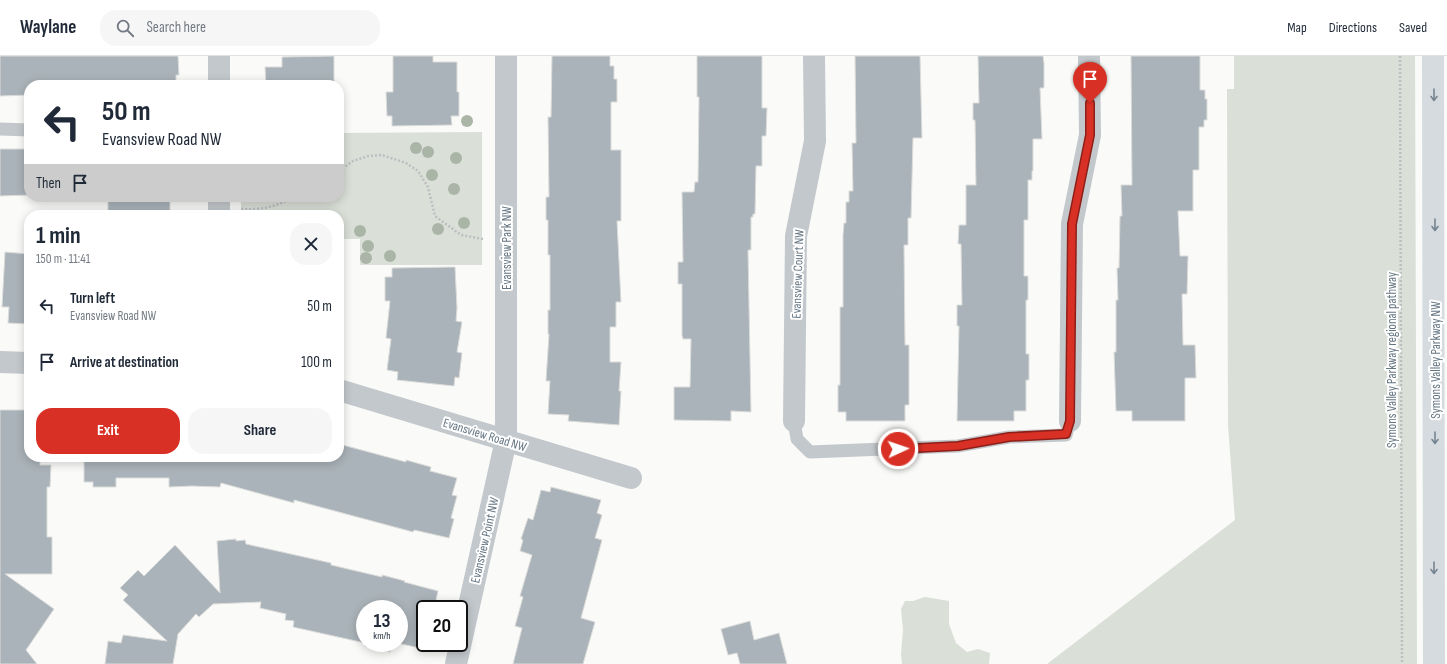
<!DOCTYPE html>
<meta charset="utf-8">
<style>
body{margin:0;font-family:"Sofia Sans Condensed",sans-serif;background:#f6f6f7;color:#1f2937;height:100vh;display:flex;flex-direction:column;font-size:15px;white-space:nowrap}
*{box-sizing:border-box;margin:0}
p{font-size:13px;color:#747a83}
.icon{flex:none;width:22px;height:22px;fill:none;stroke:currentColor;stroke-width:2;stroke-linecap:round;stroke-linejoin:round}
.map{position:relative;flex:1;overflow:hidden}
.panel{position:absolute;left:24px;top:154px;width:320px;height:252px;display:flex;flex-direction:column;background:#fff;border-radius:16px;box-shadow:0 2px 10px #0003}
.panel>*{flex:none}
.top-card{position:absolute;left:24px;top:24px;width:320px;height:122px;border-radius:16px;box-shadow:0 2px 10px #0003;background:#fff;color:#1f2937;overflow:hidden}
.speed{position:absolute;left:356px;top:544px;display:flex;gap:8px;font-size:20px;font-weight:700;text-align:center}
.speed>*{display:grid;place-content:center;width:52px;height:52px;border-radius:50%;background:#fff;box-shadow:0 2px 10px #0003;line-height:1}
.speed small{font-size:10px;font-weight:400}
.speed .limit{border:2px solid #111;border-radius:6px;background:#fff;color:#111}
.pin{position:absolute;display:grid;place-items:center;width:34px;height:34px;color:#fff;margin:-41px -17px;border-radius:50% 50% 50% 0;rotate:-45deg;box-shadow:0 0 4px #0007}
.pin .icon{rotate:45deg}
.me{position:absolute;width:44px;margin:-22px;rotate:87deg;stroke-linejoin:round;filter:drop-shadow(0 0 3px #0008)}
.turn{display:flex;align-items:center;gap:14px;height:84px;padding:0 12px;font-size:18px}
.turn .icon{width:52px;height:52px;stroke-width:2.5}
.turn b{display:block;font-size:28px;line-height:34px}
.then{display:flex;align-items:center;height:38px;padding:0 12px;background:#0003;gap:8px;font-size:15px}
.round{display:grid;place-items:center;flex:none;width:42px;height:42px;border-radius:16px;background:#f6f6f7}
.overview{display:flex;align-items:center;justify-content:space-between;height:68px;padding:0 12px}
h1{font-size:24px;font-weight:700;line-height:30px}
.button{display:flex;gap:8px;margin-top:auto;padding:8px 12px}
.button a{flex:1;height:46px;border-radius:16px;background:#d93025;color:#fff;font-size:16px;font-weight:700;line-height:46px;text-align:center}
.button a+a{background:#f6f6f7;color:#1f2937}
ul{padding:0;list-style:none}
li{display:flex;align-items:center;gap:12px;height:56px;padding:0 12px}
li div{flex:1}
li b{display:block;font-size:15px}
li em{font-style:normal}
header{display:flex;align-items:center;gap:24px;box-sizing:border-box;height:56px;padding:0 20px;background:#fff;border-bottom:1px solid #e0e1e3}
header strong{font-size:19px}
nav{display:flex;gap:22px;margin-inline-start:auto;font-size:14px}
.search{width:280px;height:36px;background:#f6f6f7;display:flex;align-items:center;gap:10px;box-sizing:border-box;padding:0 14px;border-radius:16px;color:#747a83;font-size:15px}
.map>svg:first-child{display:block}
</style>
<header>
<strong>Waylane</strong>
<div class="search"><svg class="icon" aria-label="search" viewBox="0 0 24 24"><circle cx="10" cy="10" r="6"/><path d="M15 15l6 6"/></svg>Search here</div>
<nav><a>Map</a><a>Directions</a><a>Saved</a></nav>
</header>
<div class="map">
<svg width="1447" height="608" viewBox="0 0 1447 608">
<rect width="100%" height="100%" fill="#fafaf8"/>
<g fill="#dadfd7">
<polygon points="1234,0 1415,0 1417,608 1047,608 1235,464 1228,369 1227,33 1234,33"/>
<polygon points="482,76 482,209 360,209 360,183 339,183 339,159 241,159 241,141 339,141 339,77"/>
<polygon points="925,541 949,545 949,568 956,587 967,596 978,593 990,597 989,608 902,608 901,598 903,574 901,553 905,545 913,545"/>
</g>
<g fill="#aab3b9" stroke="#dcdcda">
<polygon points="0,0 178,0 179,19 176,19 176,29 29,29 29,39 0,40"/>
<polygon points="334,0 334,29 266,29 265,11 282,11 282,1"/>
<polygon points="393,0 433,0 433,6 457,6 457,36 459,36 459,60 451,60 452,69 392,70 392,60 387,60 386,36 393,36"/>
<polygon points="552,0 610,0 610,10 614,10 614,23 617,23 617,46 611,46 611,94 621,94 621,165 617,165 621,246 616,246 616,271 610,271 610,306 621,306 619,335 621,335 619,369 568,365 569,359 548,358 550,325 546,325 549,278 548,278 548,254 550,254 550,199 548,199 548,164 546,164 546,141 549,141 548,61 551,61"/>
<polygon points="697,0 762,0 762,52 767,52 766,80 762,80 762,110 756,110 755,158 753,158 753,161 751,161 751,194 748,194 751,356 731,355 731,365 674,364 674,331 690,331 691,283 683,283 682,279 682,228 678,228 678,206 683,206 682,136 694,136 695,126 698,126 699,41 697,41"/>
<polygon points="855,0 920,0 922,82 913,82 911,162 908,162 908,189 904,189 905,289 909,289 909,349 905,349 905,365 846,365 846,356 838,356 838,329 840,329 840,251 843,251 843,179 844,167 846,167 846,146 849,146 849,135 853,135 852,87 856,87"/>
<polygon points="978,0 1043,0 1044,7 1044,32 1040,32 1042,83 1033,83 1033,115 1032,115 1032,124 1028,124 1028,164 1024,164 1024,220 1028,220 1028,244 1026,244 1026,298 1029,298 1029,324 1026,324 1026,355 1014,355 1014,365 957,365 959,270 957,270 957,249 962,249 961,188 958,188 959,169 966,169 966,129 976,129 975,64 973,64 973,47 979,47"/>
<polygon points="1131,0 1200,0 1200,34 1205,34 1205,43 1207,43 1207,64 1204,64 1204,71 1199,71 1199,114 1193,114 1193,155 1178,155 1180,200 1188,200 1187,238 1182,238 1183,289 1195,289 1196,322 1185,322 1185,365 1132,365 1132,355 1116,355 1114,296 1116,296 1116,244 1118,244 1117,212 1119,212 1120,160 1122,160 1121,129 1132,129"/>
<polygon points="0,93 29,93 29,139 0,140"/>
<rect x="108" y="141" width="62" height="18"/>
<polygon points="5,196 29,198 29,268 8,267 9,251 2,251"/>
<polygon points="455,211 457,252 456,265 462,266 457,296 462,297 459,322 455,321 454,330 397,324 398,316 387,314 391,283 386,282 390,245 385,245 385,221 392,221 392,212"/>
<polygon points="0,354 29,354 29,401 40,401 40,409 51,409 50,431 47,431 47,481 52,481 52,518 5,518 54,553 26,594 37,608 0,608"/>
<polygon points="339,388 406,406 406,404 431,411 430,415 457,422 452,439 457,440 451,462 454,463 449,482 414,474 413,476 294,444 294,447 221,427 220,431 192,430 169,431 169,422 116,422 116,431 93,431 93,426 84,426 84,401 339,401"/>
<polygon points="551,431 601,444 597,457 602,459 595,482 602,484 581,562 595,566 583,608 513,608 522,572 515,570 523,541 520,540 532,499 520,495 523,484 521,483 528,462 533,464 541,434 550,436"/>
<polygon points="236,483 236,485 245,484 246,488 331,507 331,509 382,521 382,519 405,525 404,526 438,535 434,553 425,553 425,568 420,592 397,587 399,587 399,553 365,553 365,587 293,571 294,565 285,564 286,558 260,552 261,546 213,548 199,561 196,558 178,578 173,608 105,608 108,585 121,587 123,579 167,585 123,544 128,539 120,532 138,514 144,520 175,489 220,537 217,485"/>
<polygon points="750,565 754,584 779,577 787,608 740,608 737,597 728,599 721,573"/>
<polygon points="366,587 392,587 390,596 365,590"/>
</g>
<g fill="none" stroke-linecap="round" stroke-linejoin="round">
<g stroke="#bbbfc2" stroke-width="2.5" stroke-dasharray="2 2" stroke-linecap="butt">
<polyline points="1400,0 1402,608"/>
<polyline points="339,115 353,105 368,100 382,99 406,107 418,115 428,131 435,160 461,179 483,183"/>
<path d="M241,153C261,154 276,151 294,141"/>
</g>
<g stroke="#c3c8cc" stroke-width="13">
<polyline points="0,73 29,74"/>
<polyline points="794,365 797,383 810,396 958,390 1009,381 1066,379 1070,365"/>
</g>
<g stroke="#c3c8cc" stroke-width="22">
<polyline points="219,29 219,0"/>
<polyline points="219,159 219,141"/>
<polyline points="0,306 29,307"/>
<polyline points="339,334 631,422"/>
<polyline points="794,365 796,180 815,85 814,0"/>
<polyline points="1070,365 1072,168 1090,79 1089,0"/>
<polyline points="456,608 506,384 506,0"/>
</g>
<polyline stroke="#d6dbdf" stroke-width="22" points="1433,0 1434,608"/>
</g>
<g fill="#aab4a7">
<circle cx="467" cy="65" r="6"/>
<circle cx="416" cy="92" r="6"/>
<circle cx="428" cy="96" r="6"/>
<circle cx="456" cy="102" r="6"/>
<circle cx="432" cy="119" r="6"/>
<circle cx="454" cy="133" r="6"/>
<circle cx="464" cy="167" r="6"/>
<circle cx="438" cy="173" r="6"/>
<circle cx="360" cy="175" r="6"/>
<circle cx="368" cy="190" r="6"/>
<circle cx="390" cy="200" r="6"/>
<circle cx="366" cy="202" r="6"/>
</g>
<defs><path id="oneway-shaft" d="M-6 0H5M1.5-3L5.5 0L1.5 3" fill="none" stroke-width="1.6" stroke-linecap="round" stroke-linejoin="round"/></defs>
<g stroke="#768591">
<use href="#oneway-shaft" transform="translate(1434 39) rotate(90)"/>
<use href="#oneway-shaft" transform="translate(1435 169) rotate(90)"/>
<use href="#oneway-shaft" transform="translate(1435 382) rotate(90)"/>
<use href="#oneway-shaft" transform="translate(1434 512) rotate(90)"/>
</g>
<g fill="none" stroke-linecap="round" stroke-linejoin="round">
<g stroke="#8d1f18" stroke-width="10">
<polyline id="route" points="898,393 958,390 1009,381 1066,378 1070,365 1072,168 1090,79 1090,47"/>
</g>
<use href="#route" stroke="#d93025" stroke-width="7"/>
</g>
<g text-anchor="middle" stroke-width="4" stroke-linejoin="round" paint-order="stroke">
<g font-size="13" fill="#657683" stroke="#fff">
<text transform="translate(506 192) rotate(-90)" y="5">Evansview Park NW</text>
<text transform="translate(797 218) rotate(-88)" y="5">Evansview Court NW</text>
<text transform="translate(1391 304) rotate(-90)" y="5">Symons Valley Parkway regional pathway</text>
<text transform="translate(1435 304) rotate(-90)" y="5">Symons Valley Parkway NW</text>
<text transform="translate(485 378) rotate(17)" y="5">Evansview Road NW</text>
<text transform="translate(484 484) rotate(-77)" y="5">Evansview Point NW</text>
</g>
</g>
</svg>
<div class="speed"><div>13<small>km/h</small></div><div class="limit">20</div></div>
<div class="pin" style="left:1090px;top:47px;background:#d93025"><svg class="icon" aria-label="arrive" viewBox="0 0 24 24"><path d="M6 21V4h12l-3 4 3 4H6"/></svg></div>
<svg class="me" style="left:898px;top:393px" viewBox="-20 -20 40 40"><circle r="17" fill="#d93025" stroke="#fff" stroke-width="3"/><path d="M0-11L8 9 0 5-8 9z" fill="#fff"/></svg>
<div class="top-card">
<div class="turn"><svg class="icon" aria-label="left" viewBox="0 0 24 24"><path d="M17 20v-9H6M10 6l-5 5 5 5"/></svg><div><b>50 m</b>Evansview Road NW</div></div>
<div class="then">Then<svg class="icon" aria-label="arrive" viewBox="0 0 24 24"><path d="M6 21V4h12l-3 4 3 4H6"/></svg></div>
</div>
<section class="panel">
<div class="overview"><div><h1>1 min</h1><p>150 m · 11:41</p></div><a class="round"><svg class="icon" aria-label="close" viewBox="0 0 24 24"><path d="M6 6l12 12M18 6L6 18"/></svg></a></div>
<ul>
<li><svg class="icon" aria-label="left" viewBox="0 0 24 24"><path d="M17 20v-9H6M10 6l-5 5 5 5"/></svg><div><b>Turn left</b><p>Evansview Road NW</p></div><em>50 m</em></li>
<li><svg class="icon" aria-label="arrive" viewBox="0 0 24 24"><path d="M6 21V4h12l-3 4 3 4H6"/></svg><div><b>Arrive at destination</b></div><em>100 m</em></li>
</ul>
<div class="button"><a>Exit</a><a>Share</a></div>
</section>
</div>
